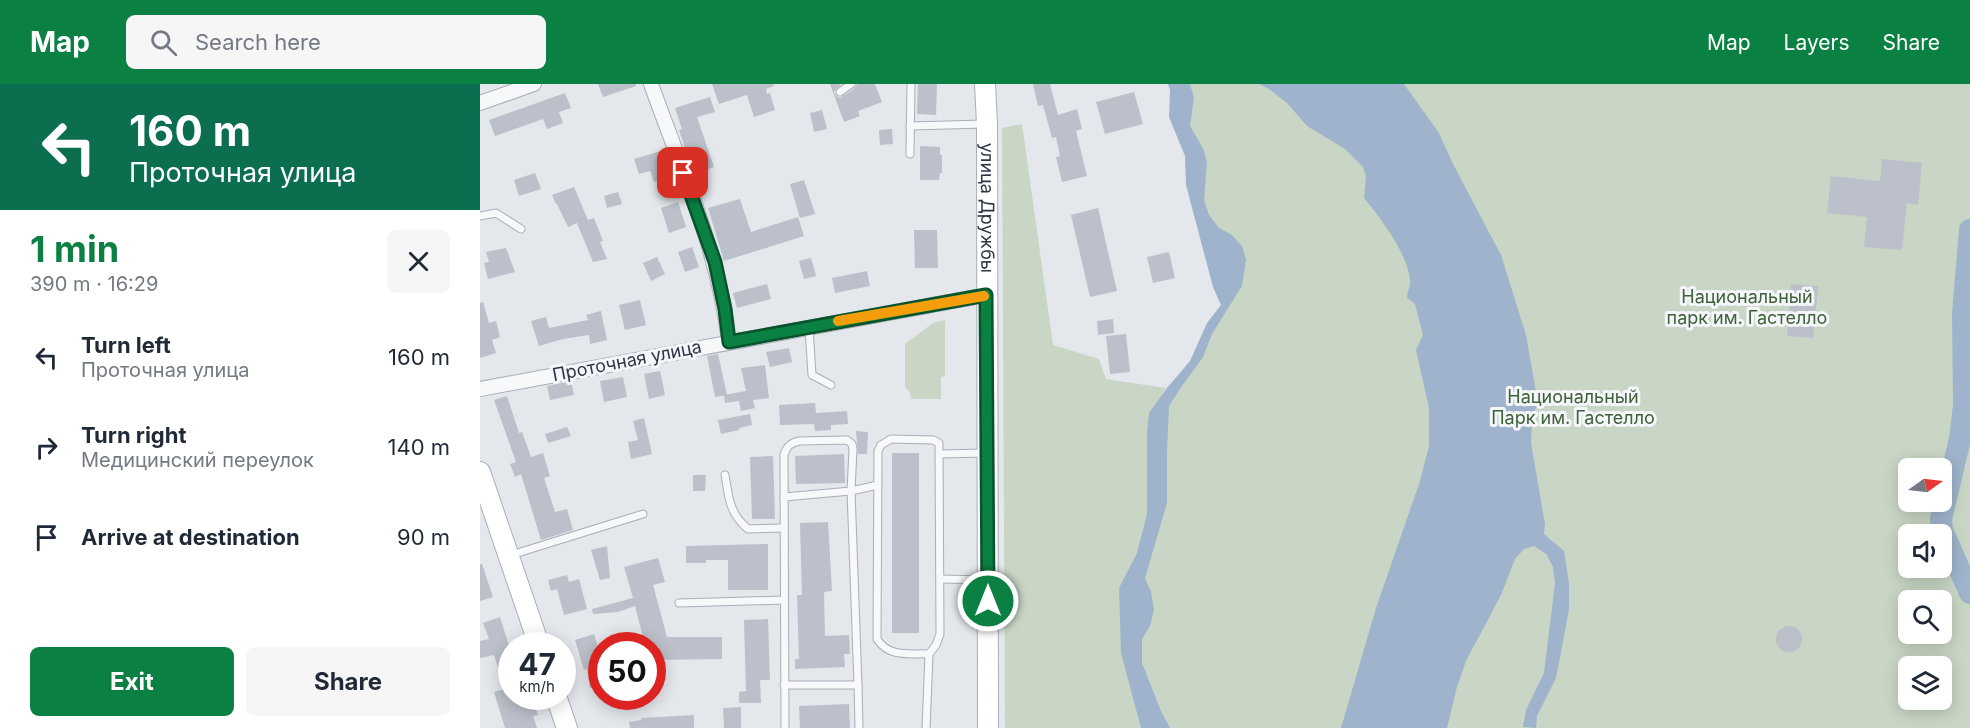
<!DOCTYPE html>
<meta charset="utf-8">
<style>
body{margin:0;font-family:Inter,sans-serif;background:#f6f6f7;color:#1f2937;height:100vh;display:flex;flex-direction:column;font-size:22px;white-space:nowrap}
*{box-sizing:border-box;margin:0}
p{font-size:20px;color:#747a83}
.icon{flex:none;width:33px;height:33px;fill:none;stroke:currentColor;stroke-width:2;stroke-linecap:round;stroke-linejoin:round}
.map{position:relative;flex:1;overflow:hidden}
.sheet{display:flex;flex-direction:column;background:#fff;width:480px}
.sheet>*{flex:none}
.guide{background:#0b6e4f;color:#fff;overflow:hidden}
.needle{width:39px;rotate:76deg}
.fabs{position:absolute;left:1418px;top:374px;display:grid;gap:12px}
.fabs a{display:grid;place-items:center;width:54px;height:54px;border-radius:9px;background:#fff;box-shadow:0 3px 15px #0003;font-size:30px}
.speed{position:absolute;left:18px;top:548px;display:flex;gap:12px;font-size:30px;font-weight:700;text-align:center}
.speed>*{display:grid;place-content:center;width:78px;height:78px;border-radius:50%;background:#fff;box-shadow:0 3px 15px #0003;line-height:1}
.speed small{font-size:15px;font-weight:400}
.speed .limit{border:9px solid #d22;background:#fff;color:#111}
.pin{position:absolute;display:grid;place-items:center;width:51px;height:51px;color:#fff;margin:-26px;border-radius:12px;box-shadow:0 3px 9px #0006}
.me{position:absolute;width:66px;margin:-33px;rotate:0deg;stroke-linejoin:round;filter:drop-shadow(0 0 4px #0008)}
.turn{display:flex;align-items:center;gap:21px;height:126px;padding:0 30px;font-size:27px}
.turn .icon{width:78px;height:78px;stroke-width:2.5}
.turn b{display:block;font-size:42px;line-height:51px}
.round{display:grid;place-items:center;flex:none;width:63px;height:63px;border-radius:9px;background:#f6f6f7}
.head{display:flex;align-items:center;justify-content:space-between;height:102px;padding:0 30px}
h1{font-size:36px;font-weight:700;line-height:45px;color:#0b8043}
.cta{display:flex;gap:12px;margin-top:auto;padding:12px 30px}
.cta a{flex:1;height:69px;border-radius:9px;background:#0b8043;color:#fff;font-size:24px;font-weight:700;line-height:69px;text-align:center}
.cta a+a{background:#f6f6f7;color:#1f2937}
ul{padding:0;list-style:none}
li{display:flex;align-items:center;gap:18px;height:90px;padding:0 30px}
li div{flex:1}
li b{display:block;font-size:22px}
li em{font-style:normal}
header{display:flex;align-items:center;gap:36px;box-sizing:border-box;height:84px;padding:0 30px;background:#0b8043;color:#fff}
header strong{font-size:28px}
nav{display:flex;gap:33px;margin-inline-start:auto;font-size:21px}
.search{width:420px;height:54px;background:#f6f6f7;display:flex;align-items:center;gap:15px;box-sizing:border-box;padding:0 21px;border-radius:9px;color:#747a83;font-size:22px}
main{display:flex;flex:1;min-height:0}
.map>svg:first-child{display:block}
</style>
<header>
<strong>Map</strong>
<div class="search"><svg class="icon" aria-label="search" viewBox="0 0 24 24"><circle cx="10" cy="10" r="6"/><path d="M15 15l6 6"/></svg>Search here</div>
<nav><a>Map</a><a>Layers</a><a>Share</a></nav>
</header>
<main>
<section class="sheet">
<div class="guide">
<div class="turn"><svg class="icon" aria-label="left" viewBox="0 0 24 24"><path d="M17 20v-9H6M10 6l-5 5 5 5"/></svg><div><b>160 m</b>Проточная улица</div></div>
</div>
<div class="head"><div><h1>1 min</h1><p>390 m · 16:29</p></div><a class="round"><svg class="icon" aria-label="close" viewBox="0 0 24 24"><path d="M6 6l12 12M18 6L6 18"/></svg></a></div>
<ul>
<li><svg class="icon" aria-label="left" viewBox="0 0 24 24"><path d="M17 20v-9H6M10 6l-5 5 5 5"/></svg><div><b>Turn left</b><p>Проточная улица</p></div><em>160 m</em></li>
<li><svg class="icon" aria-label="right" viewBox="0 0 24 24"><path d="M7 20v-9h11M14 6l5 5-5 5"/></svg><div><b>Turn right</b><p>Медицинский переулок</p></div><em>140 m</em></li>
<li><svg class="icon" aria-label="arrive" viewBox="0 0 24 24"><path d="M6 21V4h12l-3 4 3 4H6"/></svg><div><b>Arrive at destination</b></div><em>90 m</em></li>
</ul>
<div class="cta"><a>Exit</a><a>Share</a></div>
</section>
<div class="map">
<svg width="1490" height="644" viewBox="0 0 1490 644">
<rect width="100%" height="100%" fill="#e4e7ec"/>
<g fill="#c9d6c5" fill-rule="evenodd">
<path d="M694,0H1490V644H525L522,44L542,40L573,261L619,275L626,295L686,304L681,312L688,313L748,224ZM1428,384H1461V417H1428ZM1428,450H1461V483H1428ZM1428,516H1461V549H1428ZM1428,582H1461V615H1428Z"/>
<polygon points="465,236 465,292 461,293 461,315 431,315 430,308 425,303 425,260 453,239"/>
</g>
<g fill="#9fb4cc">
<polygon points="688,0 710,0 714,14 710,42 723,64 727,78 724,116 729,131 739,144 752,151 762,162 766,176 762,202 732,250 723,273 702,302 689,322 687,368 687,419 665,494 671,508 674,525 670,542 662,555 662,579 681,627 690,644 661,644 641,569 639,504 657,469 667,430 667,350 669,329 687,304 710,277 727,239 741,221 733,203 706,101 705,72 689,33 690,6"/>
<path d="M779,0H924L959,49L973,80L1021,171L1046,251L1058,319L1052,333L1051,359L1065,440L1064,450L1084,467L1089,499V526L1076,594L1057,632L1056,644L1043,643L1046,626L1064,589L1075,499L1073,483L1066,470L1054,462L1044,465L1035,475L1021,511L986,577L977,603L967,644H861L896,524L940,397L949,362V324L936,266L943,251L935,220L927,214C927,208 931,201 930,195C926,167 901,135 884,114L886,92L883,83L865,65L827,42L807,19L789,5Z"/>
</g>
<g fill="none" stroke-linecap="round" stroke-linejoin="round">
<polyline stroke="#9fb4cc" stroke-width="22" points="1490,146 1483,229 1484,321 1480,355 1461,435 1462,446 1490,509"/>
</g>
<g fill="#bbc0ca">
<polygon points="118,0 156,0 156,2 123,13"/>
<polygon points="232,0 293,0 294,2 286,5 287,10 290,9 295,26 274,33 267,11 239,20"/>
<polygon points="350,0 361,0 354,8 356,12 360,14 374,5 377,0 395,0 402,18 378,27 380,32 364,38"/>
<polygon points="438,0 457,0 456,31 437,30"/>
<polygon points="553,0 570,0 578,31 597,25 602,45 596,47 607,92 582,98 576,73 580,72 576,53 572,54 563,21 558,22"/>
<polygon points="654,8 663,40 625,50 616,18"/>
<polygon points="85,9 91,24 79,28 83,39 67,45 63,35 15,52 9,36"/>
<polygon points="230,13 235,28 217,33 234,83 214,90 199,46 202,45 195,24"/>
<polygon points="342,26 347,45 334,48 330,29"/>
<polygon points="412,45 413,60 400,61 399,46"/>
<polygon points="440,62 460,63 460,71 462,71 462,89 460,89 459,96 440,96"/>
<polygon points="181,67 191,92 174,98 170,87 159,90 154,75"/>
<polygon points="1402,75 1442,79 1438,121 1427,119 1422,166 1384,163 1387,133 1347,129 1351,92 1400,97"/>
<polygon points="55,89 61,105 39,112 34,96"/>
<polygon points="324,96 335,130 320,134 310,100"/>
<polygon points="94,103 108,136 114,134 123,157 120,158 127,175 113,178 97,139 88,143 77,120 76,120 72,111"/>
<polygon points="138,108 142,120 127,124 124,112"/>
<polygon points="260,115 271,148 318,133 324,152 244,177 228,124"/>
<polygon points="198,118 206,143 189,149 181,124"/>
<polygon points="618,124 637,207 610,213 591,131"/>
<polygon points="434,146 457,146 458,184 435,184"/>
<polygon points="212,163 219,183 205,188 198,168"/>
<polygon points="26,164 35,188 8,195 4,179 9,178 6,168"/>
<polygon points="689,168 695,194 673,199 667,173"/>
<polygon points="177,173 185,190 171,197 163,179"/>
<polygon points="331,174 336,192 324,195 319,177"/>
<polygon points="387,187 390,202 355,209 352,194"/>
<polygon points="287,200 291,215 257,224 253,209"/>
<polygon points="1311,200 1338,202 1333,254 1307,252"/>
<polygon points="160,216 166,241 145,246 139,221"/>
<polygon points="3,218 9,239 16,237 20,253 12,256 16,269 0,274 0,219"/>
<polygon points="121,227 127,256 110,260 109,251 83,255 59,262 51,237 66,233 69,244 108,236 106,231"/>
<polygon points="633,235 634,249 618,251 617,237"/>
<polygon points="646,250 650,288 630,290 626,252"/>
<polygon points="309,264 312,278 290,283 286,268"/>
<polygon points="238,270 247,311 235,313 227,272"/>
<polygon points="285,281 289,314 273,316 275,324 261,327 259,317 245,319 244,311 266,307 261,284"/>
<polygon points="180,287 185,311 169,315 164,290"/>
<polygon points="143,293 147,313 124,318 120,297"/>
<polygon points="91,297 94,311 70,316 67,302"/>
<polygon points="27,312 39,349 42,348 51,373 63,369 70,392 64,394 75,428 87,425 93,446 61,456 41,390 35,393 30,380 36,378 14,316"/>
<polygon points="335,319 336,329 367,327 368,340 351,341 351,346 335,347 334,340 300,341 299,321"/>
<polygon points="270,330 272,341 259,344 259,346 241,350 238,336"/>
<polygon points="164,334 172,370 151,375 148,358 158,356 153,337"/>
<polygon points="87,343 91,352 68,359 65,350"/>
<polygon points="376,347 388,348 387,370 378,370"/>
<rect x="412" y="369" width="27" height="180"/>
<polygon points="364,370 365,399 316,400 315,372"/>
<polygon points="293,372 295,435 272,435 270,373"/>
<polygon points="213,391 226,391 225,407 213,407"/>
<polygon points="348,438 352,507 344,508 345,552 369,551 370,570 364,570 365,583 315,585 315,575 319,575 317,511 322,511 320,439"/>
<polygon points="288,460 288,506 248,506 248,476 226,476 226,479 206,479 206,462"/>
<polygon points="127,462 130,494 120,496 111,466"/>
<polygon points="178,474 185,498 173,501 187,553 242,553 242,575 172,576 172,561 165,561 155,522 138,528 113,530 112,525 153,514 144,483"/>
<polygon points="0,480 2,480 13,513 0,517"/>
<polygon points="87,491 89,498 99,495 107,525 84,531 77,505 71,507 68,496"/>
<polygon points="20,533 32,571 32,612 52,612 58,631 53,632 57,644 25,644 14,608 25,605 14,571 0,574 0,557 9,555 3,539"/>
<polygon points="288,535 290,596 280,596 281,619 259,619 259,608 266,607 264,536"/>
<circle cx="1309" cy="555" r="13"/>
<polygon points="114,550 122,577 122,602 110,604 107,585 104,586 95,556"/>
<polygon points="369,620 370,644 320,644 319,622"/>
<polygon points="261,623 261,644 244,644 243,624"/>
<polygon points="214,631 214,644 150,644 149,638 161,636 161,634"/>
</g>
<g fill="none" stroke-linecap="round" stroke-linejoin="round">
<g stroke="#a9aeb7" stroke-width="9">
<g id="service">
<polyline points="360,8 371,0"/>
<polyline points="430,42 504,40"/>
<polyline points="430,70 431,0"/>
<polyline points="0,132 16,129 41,145"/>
<polyline points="329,243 332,291 351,301"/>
<path d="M411,355L453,356L459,359L460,550L456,561L449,570C429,569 409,574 397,555L398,367L401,361Z"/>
<polyline points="460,370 504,369"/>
<path d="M245,391C249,414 249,429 268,445L304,444"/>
<polyline points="304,413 371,407 398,401"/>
<polyline points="31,471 163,430"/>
<polyline points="461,495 506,496"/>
<polyline points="199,519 304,516"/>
<path d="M304,601H378L371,407L373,365L372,360L367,356L319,357C310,359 306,363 304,371L305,644"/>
<polyline points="378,601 379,644"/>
<polyline points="446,644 449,570"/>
</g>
</g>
<g stroke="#a9aeb7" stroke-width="16">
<g id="minor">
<path d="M171,0C201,84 239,168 249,258"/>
<polyline points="0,19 54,0"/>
<polyline points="0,305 506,211"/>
</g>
</g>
<g stroke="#a9aeb7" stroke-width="22">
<g id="secondary">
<path id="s1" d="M505,0L507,40L508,644"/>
<polyline points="0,388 59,561"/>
<polyline points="76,612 87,644"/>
</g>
</g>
<use href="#service" stroke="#f7f8fa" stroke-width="7"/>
<use href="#minor" stroke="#f7f8fa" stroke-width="14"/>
<use href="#secondary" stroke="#fff" stroke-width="20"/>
</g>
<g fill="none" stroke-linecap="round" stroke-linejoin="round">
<g stroke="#07532c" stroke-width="15">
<polyline id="route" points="203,89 235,178 245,225 249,258 506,211 508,517"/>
</g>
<use href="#route" stroke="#0b8043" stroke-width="10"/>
<polyline stroke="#f59e0b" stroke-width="10" points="358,237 504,212"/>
</g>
<g text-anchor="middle" stroke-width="6" stroke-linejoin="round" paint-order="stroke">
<g font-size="18" fill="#2b3445" stroke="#f4f6f9">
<text dy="6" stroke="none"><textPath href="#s1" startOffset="124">улица Дружбы</textPath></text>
<text transform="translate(147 277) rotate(-11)" y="6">Проточная улица</text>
</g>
<g font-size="18" fill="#3f6138" stroke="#f4f6f9">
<text x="1267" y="219">Национальный<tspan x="1267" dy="21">парк им. Гастелло</tspan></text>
<text x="1093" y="319">Национальный<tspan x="1093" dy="21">Парк им. Гастелло</tspan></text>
</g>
</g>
</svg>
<div class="fabs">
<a><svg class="needle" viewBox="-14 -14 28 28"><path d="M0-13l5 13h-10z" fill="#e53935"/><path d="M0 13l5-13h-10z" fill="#747a83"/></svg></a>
<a><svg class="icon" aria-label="sound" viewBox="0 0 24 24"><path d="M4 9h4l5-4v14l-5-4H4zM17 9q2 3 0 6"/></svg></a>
<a><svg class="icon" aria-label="search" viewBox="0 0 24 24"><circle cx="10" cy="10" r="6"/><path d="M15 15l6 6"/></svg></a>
<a><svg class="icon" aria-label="layers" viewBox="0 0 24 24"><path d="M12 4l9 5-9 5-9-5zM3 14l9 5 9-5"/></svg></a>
</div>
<div class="speed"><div>47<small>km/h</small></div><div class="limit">50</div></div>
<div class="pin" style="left:203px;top:89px;background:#d93025"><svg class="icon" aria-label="arrive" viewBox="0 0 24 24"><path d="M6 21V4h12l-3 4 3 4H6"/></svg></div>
<svg class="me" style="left:508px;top:517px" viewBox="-20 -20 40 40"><circle r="17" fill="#0b8043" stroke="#fff" stroke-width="3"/><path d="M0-11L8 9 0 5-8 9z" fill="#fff"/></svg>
</div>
</main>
